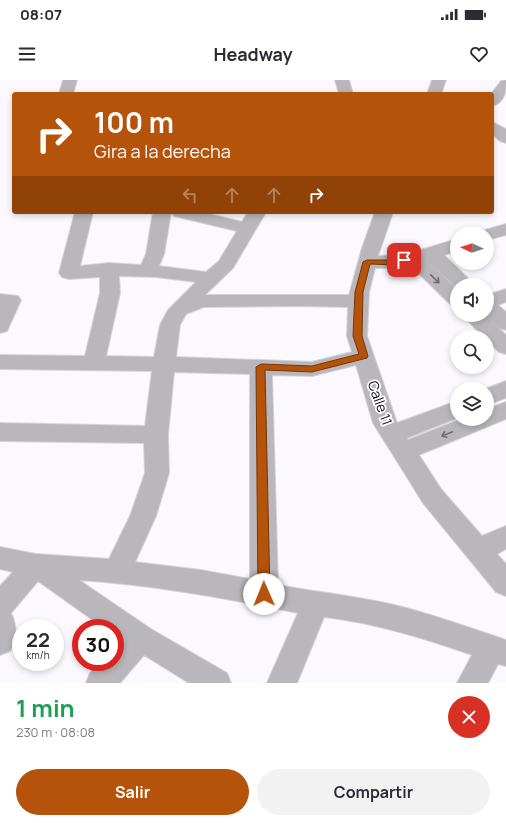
<!DOCTYPE html>
<html lang="es">
<meta charset="utf-8">
<style>
body{margin:0;font-family:Manrope,sans-serif;background:#f2f2f3;color:#2b2b33;height:100vh;display:flex;flex-direction:column;font-size:15px;white-space:nowrap}
*{box-sizing:border-box;margin:0}
p{font-size:13px;color:#7c7c81}
.icon{flex:none;width:22px;height:22px;fill:none;stroke:currentColor;stroke-width:2;stroke-linecap:round;stroke-linejoin:round}
.map{position:relative;height:603px;overflow:hidden}
.details{display:flex;flex-direction:column;background:#fff;flex:1}
.details>*{flex:none}
.hud{position:absolute;left:12px;top:12px;width:482px;height:122px;border-radius:4px;box-shadow:0 2px 6px #0003;background:#b45309;color:#fff;overflow:hidden}
.needle{width:26px;rotate:273deg}
.tools{position:absolute;left:450px;top:146px;display:grid;gap:8px}
.tools a{display:grid;place-items:center;width:44px;height:44px;border-radius:50%;background:#fff;box-shadow:0 2px 6px #0003;font-size:20px}
.speed{position:absolute;left:12px;top:539px;display:flex;gap:8px;font-size:20px;font-weight:700;text-align:center}
.speed>*{display:grid;place-content:center;width:52px;height:52px;border-radius:50%;background:#fff;box-shadow:0 2px 6px #0003;line-height:1}
.speed small{font-size:10px;font-weight:400}
.speed .limit{border:6px solid #d22;background:#fff;color:#111}
.pin{position:absolute;display:grid;place-items:center;width:34px;height:34px;color:#fff;margin:-17px;border-radius:8px;box-shadow:0 2px 6px #0006}
.me{position:absolute;width:44px;margin:-22px;rotate:359deg;stroke-linejoin:round;filter:drop-shadow(0 0 3px #0008)}
.turn{display:flex;align-items:center;gap:14px;height:84px;padding:0 16px;font-size:18px}
.turn .icon{width:52px;height:52px;stroke-width:2.5}
.turn b{display:block;font-size:28px;line-height:34px}
.lanes{display:flex;align-items:center;height:38px;padding:0 16px;background:#0003;justify-content:center;gap:20px;direction:ltr}
.lanes .off{opacity:.35}
.round{display:grid;place-items:center;flex:none;width:42px;height:42px;border-radius:21px;background:#f2f2f3}
.headline{display:flex;align-items:center;justify-content:space-between;height:68px;padding:0 16px}
h1{font-size:24px;font-weight:700;line-height:30px;color:#1e9e55}
.button{display:flex;gap:8px;margin-top:auto;padding:8px 16px}
.button a{flex:1;height:46px;border-radius:24px;background:#b45309;color:#fff;font-size:16px;font-weight:700;line-height:46px;text-align:center}
.button a+a{background:#f2f2f3;color:#2b2b33}
.status{display:flex;justify-content:space-between;align-items:center;height:28px;padding:0 20px;background:#fff;direction:ltr}
.status svg{height:11px;fill:currentColor}
header{display:flex;justify-content:space-between;align-items:center;height:52px;padding:0 16px;background:#fff;font-size:18px;font-weight:700}
.map>svg:first-child{display:block}
</style>
<div class="status"><b>08:07</b><svg viewBox="0 0 49 12"><path d="M0 12V9h3v3zM5 12V6h3v6zM10 12V3h3v9zM15 12V0h3v12zM26 1h20v11H26zM47 4h2v5h-2z"/></svg></div>
<header><svg class="icon" aria-label="menu" viewBox="0 0 24 24"><path d="M4 6h16M4 12h16M4 18h16"/></svg>Headway<svg class="icon" aria-label="heart" viewBox="0 0 24 24"><path d="M12 20l-8-8c-3-5 5-10 8-4 3-6 11-1 8 4z"/></svg></header>
<div class="map">
<svg width="506" height="603" viewBox="0 0 506 603">
<rect width="100%" height="100%" fill="#fcf9fe"/>
<g fill="none" stroke-linecap="round" stroke-linejoin="round">
<g stroke="#d7d4d9" stroke-width="2">
<g id="minor">
<polygon points="63,0 77,0 73,14 59,14"/>
<polygon points="335,0 349,0 353,14 339,14"/>
<polygon points="432,0 446,0 441,14 427,14"/>
<path d="M506,0C506,11 505,23 492,26V14H491L501,1Z"/>
<polygon points="492,42 506,49 506,63 500,61 492,54"/>
<path d="M75,132H93L80,186L109,183L141,185L146,174L153,132H171L164,174L159,186L206,192L219,181L237,151L174,136L171,132H202L242,142L248,132H266L233,188L205,215H349L362,168L375,132H393L378,176C410,176 428,167 457,159V171L444,175L475,205H457V208L427,181L457,209V226L450,224L410,185L395,188H375L369,212L367,256L397,343L457,321V338L407,358L408,360L461,339H487V329L506,322V339L419,375L441,409L482,456L506,446V469L497,474L506,484V516L496,512L423,423L395,378L373,343L356,285L312,296L272,295L278,505C321,513 367,517 410,529C442,538 474,549 506,560V586L498,584L488,603H457L472,575C423,558 375,543 324,537L297,603H267L298,533C225,518 153,505 79,500L151,549L227,593L231,603H189L144,575L120,603H86L90,593L100,582H115V566L121,560L115,556V548H104L38,501L11,533C17,546 18,559 10,571L0,575V506L13,492L0,489V467L36,474L109,479L130,436L145,393L144,363L0,361V343L145,346L152,291L0,289V275L85,276L100,213V197L69,199L62,197L59,193ZM119,196L156,197L196,202L168,230L160,245L154,277L106,276L120,213ZM298,226L348,227L347,256L352,272L312,282L176,277L180,245L186,234L204,227ZM174,292L250,294V499L201,490L135,482L156,436L169,393L168,355Z"/>
<polygon points="506,144 506,155 487,160 487,153 479,153 481,151"/>
<polygon points="506,209 506,222 498,225 506,232 506,250 499,248 487,237 506,255 506,274 499,272 487,261 487,257 483,257 463,235 487,235 487,215"/>
<polygon points="0,214 18,216 21,220 7,251 0,253"/>
<polygon points="506,301 506,318 487,325 487,309 485,309"/>
</g>
</g>
<use href="#minor" fill="#bab7bc" fill-rule="evenodd"/>
</g>
<defs><path id="oneway-shaft" d="M-6 0H5M1.5-3L5.5 0L1.5 3" fill="none" stroke-width="1.6" stroke-linecap="round" stroke-linejoin="round"/></defs>
<g stroke="#6f6c70">
<use href="#oneway-shaft" transform="translate(435 199) rotate(44)"/>
<use href="#oneway-shaft" transform="translate(447 354) rotate(158)"/>
</g>
<polygon fill="#b45309" stroke="#753606" points="404,178 407,179 407,182 395,185 370,184 363,212 362,256 368,276 367,278 312,292 265,290 270,514 268,517 264,519 260,517 258,514 256,287 261,284 312,286 359,274 353,256 355,212 363,182 367,180 395,180"/>
<g text-anchor="middle" stroke-width="3.5" stroke-linejoin="round" paint-order="stroke">
<g font-size="14" fill="#131014" stroke="#fff">
<text transform="translate(380 323) rotate(70)" y="5">Calle 11</text>
</g>
</g>
</svg>
<div class="tools">
<a><svg class="needle" viewBox="-14 -14 28 28"><path d="M0-13l5 13h-10z" fill="#e53935"/><path d="M0 13l5-13h-10z" fill="#7c7c81"/></svg></a>
<a><svg class="icon" aria-label="sound" viewBox="0 0 24 24"><path d="M4 9h4l5-4v14l-5-4H4zM17 9q2 3 0 6"/></svg></a>
<a><svg class="icon" aria-label="search" viewBox="0 0 24 24"><circle cx="10" cy="10" r="6"/><path d="M15 15l6 6"/></svg></a>
<a><svg class="icon" aria-label="layers" viewBox="0 0 24 24"><path d="M12 4l9 5-9 5-9-5zM3 14l9 5 9-5"/></svg></a>
</div>
<div class="speed"><div>22<small>km/h</small></div><div class="limit">30</div></div>
<div class="pin" style="left:404px;top:180px;background:#d93025"><svg class="icon" aria-label="arrive" viewBox="0 0 24 24"><path d="M6 21V4h12l-3 4 3 4H6"/></svg></div>
<svg class="me" style="left:264px;top:514px" viewBox="-20 -20 40 40"><circle r="19" fill="#fff"/><path d="M0-13L10 11 0 6-10 11z" fill="#b45309"/></svg>
<div class="hud">
<div class="turn"><svg class="icon" aria-label="right" viewBox="0 0 24 24"><path d="M7 20v-9h11M14 6l5 5-5 5"/></svg><div><b>100 m</b>Gira a la derecha</div></div>
<div class="lanes"><svg class="icon off" aria-label="left" viewBox="0 0 24 24"><path d="M17 20v-9H6M10 6l-5 5 5 5"/></svg><svg class="icon off" aria-label="ahead" viewBox="0 0 24 24"><path d="M12 20V5M6 11l6-6 6 6"/></svg><svg class="icon off" aria-label="ahead" viewBox="0 0 24 24"><path d="M12 20V5M6 11l6-6 6 6"/></svg><svg class="icon" aria-label="right" viewBox="0 0 24 24"><path d="M7 20v-9h11M14 6l5 5-5 5"/></svg></div>
</div>
</div>
<section class="details">
<div class="headline"><div><h1>1 min</h1><p>230 m · 08:08</p></div><a class="round" style="background:#d93025;color:#fff"><svg class="icon" aria-label="close" viewBox="0 0 24 24"><path d="M6 6l12 12M18 6L6 18"/></svg></a></div>
<div class="button"><a>Salir</a><a>Compartir</a></div>
</section>
